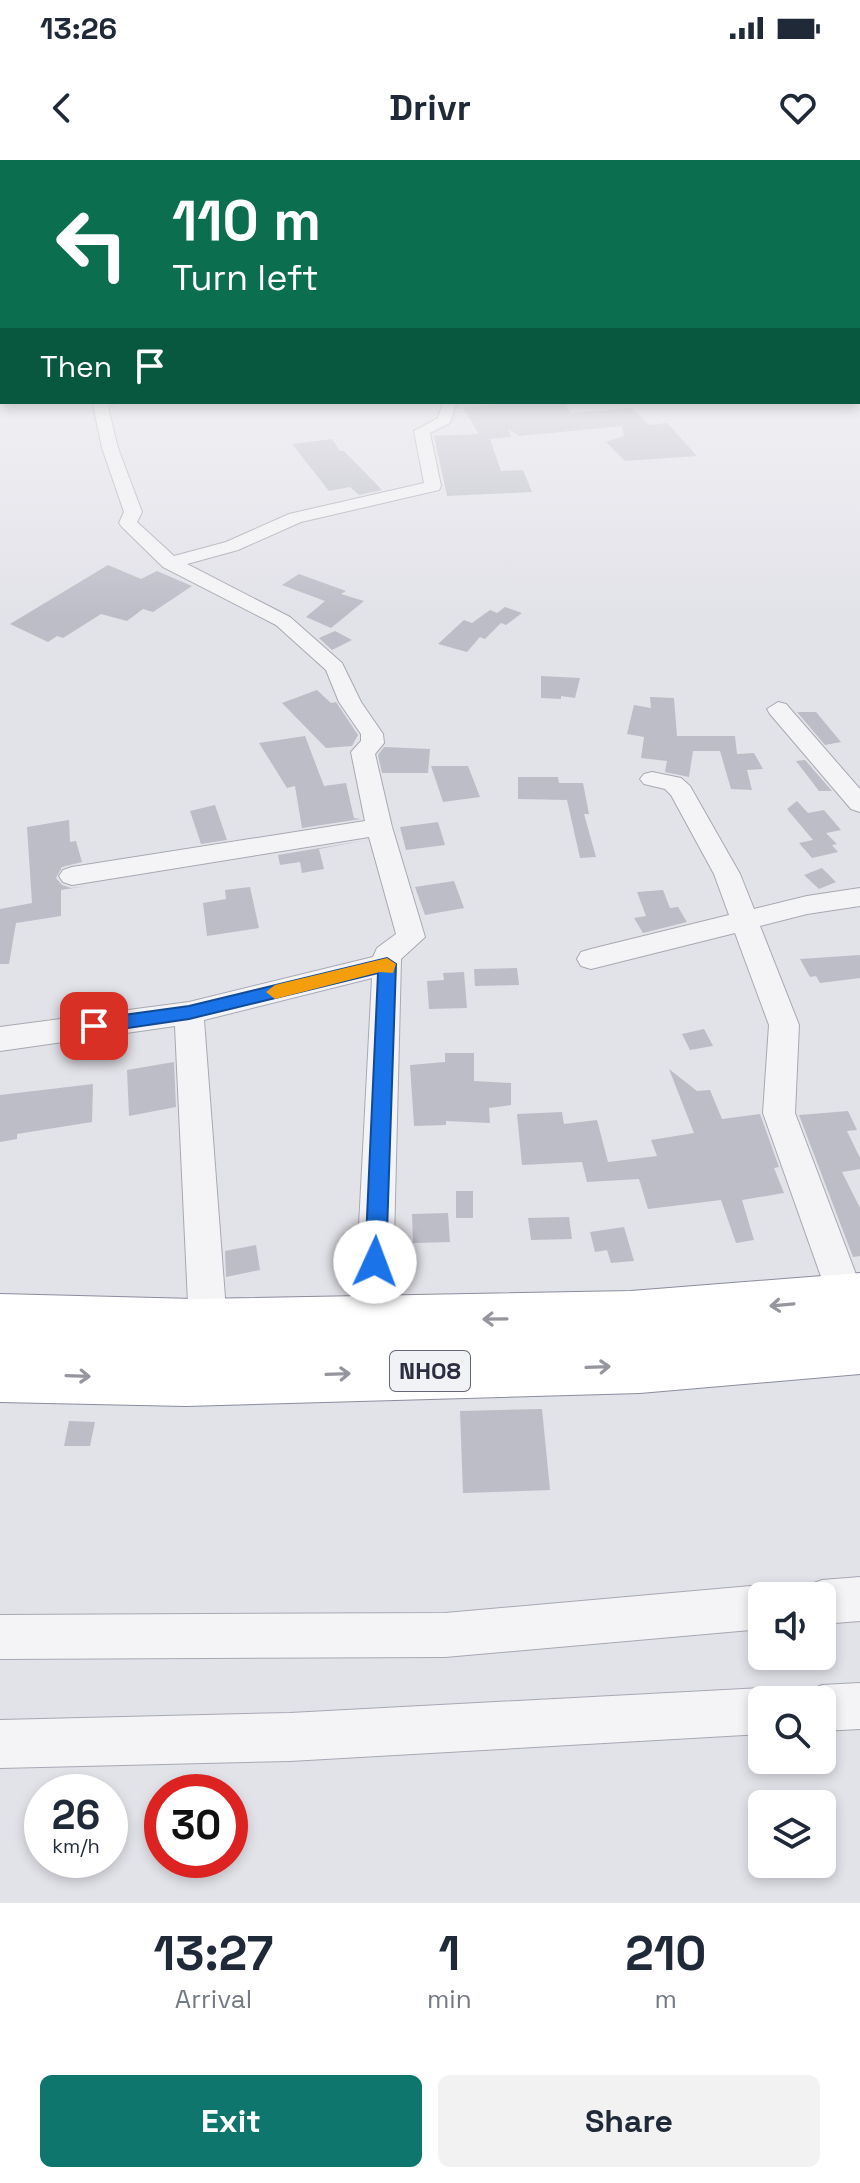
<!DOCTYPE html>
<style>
body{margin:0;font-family:"Space Grotesk",sans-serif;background:#f2f2f3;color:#1f2937;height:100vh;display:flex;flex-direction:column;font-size:30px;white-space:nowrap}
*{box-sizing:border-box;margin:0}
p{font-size:26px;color:#747a83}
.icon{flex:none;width:44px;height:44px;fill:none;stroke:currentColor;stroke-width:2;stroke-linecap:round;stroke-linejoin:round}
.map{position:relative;height:1743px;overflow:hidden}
.panel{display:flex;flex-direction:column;background:#fff;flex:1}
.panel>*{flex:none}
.top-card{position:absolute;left:0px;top:0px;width:860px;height:244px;box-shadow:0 4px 12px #0003;background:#0b6e4f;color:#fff;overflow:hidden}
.buttons{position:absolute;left:748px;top:1422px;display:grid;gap:16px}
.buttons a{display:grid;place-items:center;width:88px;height:88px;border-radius:12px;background:#fff;box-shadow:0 4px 12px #0003;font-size:40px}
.speed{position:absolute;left:24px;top:1614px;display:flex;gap:16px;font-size:40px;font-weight:700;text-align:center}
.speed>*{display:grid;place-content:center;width:104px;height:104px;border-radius:50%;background:#fff;box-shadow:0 4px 12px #0003;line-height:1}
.speed small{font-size:20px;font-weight:400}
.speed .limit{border:12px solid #d22;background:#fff;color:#111}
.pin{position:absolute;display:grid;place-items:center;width:68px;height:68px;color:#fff;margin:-34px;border-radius:16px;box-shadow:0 4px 12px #0006}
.me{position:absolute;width:88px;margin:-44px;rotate:2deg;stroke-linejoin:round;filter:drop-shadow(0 0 6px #0008)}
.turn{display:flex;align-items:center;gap:28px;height:168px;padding:0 40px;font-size:36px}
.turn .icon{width:104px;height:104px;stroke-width:2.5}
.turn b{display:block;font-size:56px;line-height:68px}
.then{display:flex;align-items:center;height:76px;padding:0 40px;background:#0003;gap:16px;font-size:30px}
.eta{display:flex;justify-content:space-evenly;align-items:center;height:136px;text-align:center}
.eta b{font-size:48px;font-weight:700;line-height:56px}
.action{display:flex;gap:16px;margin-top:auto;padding:16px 40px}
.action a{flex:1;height:92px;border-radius:12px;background:#0f766e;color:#fff;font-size:32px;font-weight:700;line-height:92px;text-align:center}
.action a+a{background:#f2f2f3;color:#1f2937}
.status{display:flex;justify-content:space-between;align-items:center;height:56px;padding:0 40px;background:#fff;direction:ltr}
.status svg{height:22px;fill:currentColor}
header{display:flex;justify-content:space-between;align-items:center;height:104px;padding:0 40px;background:#fff;font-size:36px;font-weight:700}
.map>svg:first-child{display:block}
</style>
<div class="status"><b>13:26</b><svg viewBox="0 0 49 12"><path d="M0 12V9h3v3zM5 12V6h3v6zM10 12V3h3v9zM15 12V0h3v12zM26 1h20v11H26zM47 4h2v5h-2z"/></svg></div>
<header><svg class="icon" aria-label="back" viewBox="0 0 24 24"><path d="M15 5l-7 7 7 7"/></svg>Drivr<svg class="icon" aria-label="heart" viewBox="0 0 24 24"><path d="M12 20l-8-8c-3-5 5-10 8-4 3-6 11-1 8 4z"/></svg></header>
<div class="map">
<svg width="860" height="1743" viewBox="0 0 860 1743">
<rect width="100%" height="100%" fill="#e2e2e9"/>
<g fill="#bdbdc8">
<polygon points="515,242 564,242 571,253 632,248 649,265 667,263 697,296 625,301 606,282 624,276 622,266 520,276 508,269 511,277 490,279 501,311 523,310 532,332 447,336 434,276 479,274 463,248"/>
<polygon points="332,279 340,291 344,291 382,330 359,335 350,327 329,331 292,284"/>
<polygon points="108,405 141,419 157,411 192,426 153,452 143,449 127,461 101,454 63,478 57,476 48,482 10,464"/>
<polygon points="299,414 346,431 341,434 364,441 331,468 306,457 325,441 282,425"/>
<polygon points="505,447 522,453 506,465 501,463 485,479 480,477 467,492 438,484 464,460 472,463 490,450 497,453"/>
<polygon points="335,471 352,480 332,490 319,478"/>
<polygon points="541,516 580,518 575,538 561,536 561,539 541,538"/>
<polygon points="317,530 331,543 336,542 358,575 352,586 326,588 282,543"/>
<polygon points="650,537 674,538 677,576 735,576 737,594 754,593 763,609 747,610 752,630 731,629 720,591 693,591 689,617 665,612 667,601 641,598 644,577 627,574 634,545 651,548"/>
<polygon points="797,552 816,552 841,582 825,585"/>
<polygon points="305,576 324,626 346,623 354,658 361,659 302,668 295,626 287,628 259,583"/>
<polygon points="384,587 430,589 428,613 382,613 378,595"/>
<polygon points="805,600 832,631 819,631 796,601"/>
<polygon points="431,606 468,606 480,637 443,642"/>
<polygon points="518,617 558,617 559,623 583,623 589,654 584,654 596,697 580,698 567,640 518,639"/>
<polygon points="797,641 808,653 824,650 841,670 826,673 837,684 832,685 838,692 812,698 799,683 813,680 787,649"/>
<polygon points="215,645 227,680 201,684 190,651"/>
<polygon points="69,660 70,682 76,681 82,702 62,707 56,718 62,725 71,728 87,726 61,730 61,756 16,763 9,804 0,804 0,749 32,743 27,667"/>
<polygon points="438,662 445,685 406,690 400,667"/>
<polygon points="367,680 319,689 324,709 302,713 300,702 280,705 278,695"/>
<polygon points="822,708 836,722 819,729 804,715"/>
<polygon points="454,721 464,748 425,755 415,727"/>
<polygon points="250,727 259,768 207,776 203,743 226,739 225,730"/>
<polygon points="663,730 670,748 678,747 687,762 643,773 634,758 646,756 637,732"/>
<polygon points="860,795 860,818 820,823 816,816 810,817 800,799"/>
<polygon points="517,808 519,825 475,826 474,809"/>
<polygon points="464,812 467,848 429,849 427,821 444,820 443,813"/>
<polygon points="704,869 713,886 690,890 682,874"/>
<polygon points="445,893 474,893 474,921 511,923 511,945 489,948 490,963 446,961 446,965 414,966 410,905 445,902"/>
<polygon points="174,902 176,947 129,956 127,910"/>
<polygon points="669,909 697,931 710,930 722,959 760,954 779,1007 774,1008 784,1033 742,1040 754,1080 736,1083 721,1040 648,1049 639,1019 587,1022 582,1002 522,1005 517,954 562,952 564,964 597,960 608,1002 657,996 651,980 694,973"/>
<polygon points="93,924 92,962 17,974 17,979 0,982 0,935"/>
<polygon points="848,951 857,970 847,971 860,998 860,1009 842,1012 860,1048 860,1096 853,1097 799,955"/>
<rect x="456" y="1031" width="17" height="27"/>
<polygon points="448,1053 450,1082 413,1083 412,1054"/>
<polygon points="569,1057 572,1079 531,1080 528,1058"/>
<polygon points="624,1067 634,1101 611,1103 607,1090 595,1092 590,1072"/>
<polygon points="256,1085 260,1110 226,1117 225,1091"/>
<polygon points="542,1249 550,1330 463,1333 460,1251"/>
<polygon points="69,1261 95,1262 90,1286 64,1286"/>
</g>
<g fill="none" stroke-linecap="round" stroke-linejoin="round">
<g stroke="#a8a8b3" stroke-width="2">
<g id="minor">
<polygon points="95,242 116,242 108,247 118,288 142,352 137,362 174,396 226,382 289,354 424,323 414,271 438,258 443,242 457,242 450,263 430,273 441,326 439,330 301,362 238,390 187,404 290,457 342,503 361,542 383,574 384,583 375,594 392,667 425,777 401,799 392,1161 386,1174 373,1179 360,1174 354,1161 372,818 204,860 227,1164 221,1177 208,1182 195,1177 189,1164 175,866 0,891 0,867 189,842 373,797 377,788 396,774 369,677 72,725 63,722 59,716 63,710 72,707 365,661 351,592 361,581 361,574 339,542 326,510 276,465 163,407 122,367 119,363 124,352 102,288 93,245"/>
<polygon points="778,542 786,544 860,629 860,652 851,649 770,554 767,549"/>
<polygon points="652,612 681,618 690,626 740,714 754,749 807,736 860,728 860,746 807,754 760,766 799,865 795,953 860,1125 860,1151 847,1156 834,1151 829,1139 763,953 769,865 735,773 591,809 581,806 577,799 581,792 591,789 729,755 714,714 671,635 665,629 644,624 640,619 644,614"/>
<polygon points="860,1417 860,1461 822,1464 822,1436 803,1436 806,1426 822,1420"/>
<polygon points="762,1425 778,1431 779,1436 762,1436 762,1469 445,1497 0,1499 0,1455 445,1453"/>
<polygon points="860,1523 860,1569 822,1571 822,1540 802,1540 806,1532 822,1525"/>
<polygon points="762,1528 778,1535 781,1540 762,1540 762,1574 290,1601 0,1608 0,1560 290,1553"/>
</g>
</g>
<g stroke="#8b8d9e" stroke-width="2">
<polygon id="highway" points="860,1113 860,1214 640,1233 186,1246 0,1242 0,1134 195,1139 631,1131"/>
</g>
<use href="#minor" fill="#f4f4f7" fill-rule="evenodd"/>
<use href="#highway" fill="#fff" fill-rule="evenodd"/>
</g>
<defs><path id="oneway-shaft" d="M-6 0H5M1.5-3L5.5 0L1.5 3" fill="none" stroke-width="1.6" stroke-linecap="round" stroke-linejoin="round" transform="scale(2)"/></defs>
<g stroke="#96969f">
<use href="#oneway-shaft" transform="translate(782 1145) rotate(175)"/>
<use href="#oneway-shaft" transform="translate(495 1159) rotate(179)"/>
<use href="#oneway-shaft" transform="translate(598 1207) rotate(-2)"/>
<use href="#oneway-shaft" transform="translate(338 1214) rotate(-2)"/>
<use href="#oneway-shaft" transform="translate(78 1216) rotate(2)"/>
</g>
<linearGradient id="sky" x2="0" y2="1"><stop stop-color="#8bafda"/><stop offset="0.46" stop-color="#f2f2f5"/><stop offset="1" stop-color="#f2f2f5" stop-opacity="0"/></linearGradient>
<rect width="860" height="455" fill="url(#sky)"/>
<polygon fill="#1a73e8" stroke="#114b97" stroke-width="2" points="387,798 396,804 386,1102 383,1109 375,1112 368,1109 365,1102 378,813 189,859 94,873 85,866 94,859 189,846"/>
<polygon fill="#f59e0b" points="387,798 396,804 393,813 380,812 275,839 266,832 275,825"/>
<g text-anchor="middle" stroke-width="6" stroke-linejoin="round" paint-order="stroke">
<rect fill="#f1f2f6" stroke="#676876" stroke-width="2" x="390" y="1191" width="80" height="40" rx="6"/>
<g font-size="24" font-weight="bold" fill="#2c2d3f">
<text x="430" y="1219">NH08</text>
</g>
</g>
</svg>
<div class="buttons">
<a><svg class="icon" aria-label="sound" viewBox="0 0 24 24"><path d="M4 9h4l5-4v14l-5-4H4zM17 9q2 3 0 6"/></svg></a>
<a><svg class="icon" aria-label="search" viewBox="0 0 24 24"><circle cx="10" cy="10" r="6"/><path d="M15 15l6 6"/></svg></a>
<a><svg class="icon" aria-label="layers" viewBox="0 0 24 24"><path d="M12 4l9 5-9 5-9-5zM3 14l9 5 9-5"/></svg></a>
</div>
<div class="speed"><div>26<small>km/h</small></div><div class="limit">30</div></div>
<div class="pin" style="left:94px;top:866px;background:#d93025"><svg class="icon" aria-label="arrive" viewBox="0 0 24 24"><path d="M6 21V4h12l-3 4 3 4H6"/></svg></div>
<svg class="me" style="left:375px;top:1102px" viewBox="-20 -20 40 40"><circle r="19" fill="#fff"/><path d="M0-13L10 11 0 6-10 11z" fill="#1a73e8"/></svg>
<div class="top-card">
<div class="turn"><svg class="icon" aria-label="left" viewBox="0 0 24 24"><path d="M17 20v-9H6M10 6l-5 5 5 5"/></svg><div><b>110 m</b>Turn left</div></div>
<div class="then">Then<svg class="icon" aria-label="arrive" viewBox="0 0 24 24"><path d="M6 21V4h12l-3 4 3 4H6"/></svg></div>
</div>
</div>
<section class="panel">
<div class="eta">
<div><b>13:27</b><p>Arrival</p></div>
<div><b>1</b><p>min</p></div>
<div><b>210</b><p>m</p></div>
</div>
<div class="action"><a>Exit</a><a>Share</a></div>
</section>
